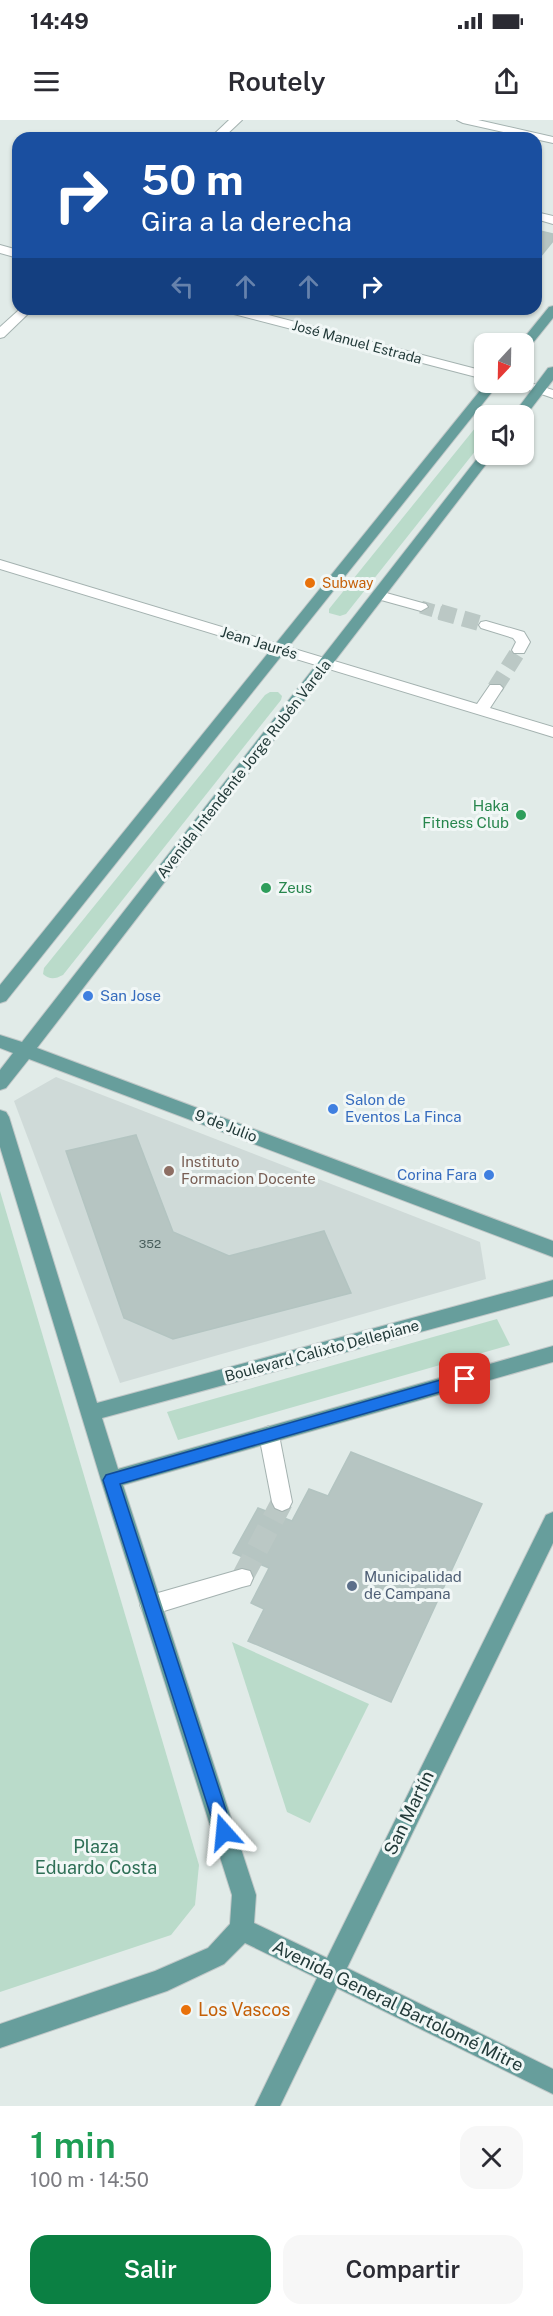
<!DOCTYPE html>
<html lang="es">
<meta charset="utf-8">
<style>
body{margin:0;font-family:"Public Sans",sans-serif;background:#f7f7f7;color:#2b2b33;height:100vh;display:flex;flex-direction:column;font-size:22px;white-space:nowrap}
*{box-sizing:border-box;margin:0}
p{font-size:20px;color:#7c7c81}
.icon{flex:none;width:33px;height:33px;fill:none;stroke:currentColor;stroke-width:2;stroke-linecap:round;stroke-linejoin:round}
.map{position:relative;height:1986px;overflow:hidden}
.sheet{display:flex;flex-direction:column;background:#fff;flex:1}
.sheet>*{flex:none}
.top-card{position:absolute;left:12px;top:12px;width:530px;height:183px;border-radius:18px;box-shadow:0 2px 4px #0004;background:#1a4fa0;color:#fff;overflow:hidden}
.needle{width:39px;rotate:202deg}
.controls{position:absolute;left:474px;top:213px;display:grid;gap:12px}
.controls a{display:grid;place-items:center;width:60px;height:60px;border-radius:12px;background:#fff;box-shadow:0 2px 4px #0004;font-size:30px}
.pin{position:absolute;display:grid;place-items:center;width:51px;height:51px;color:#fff;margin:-26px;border-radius:12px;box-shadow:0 3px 9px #0006}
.me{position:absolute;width:66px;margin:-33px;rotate:342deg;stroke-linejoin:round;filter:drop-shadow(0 0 4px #0008)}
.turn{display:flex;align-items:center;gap:21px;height:126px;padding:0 30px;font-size:27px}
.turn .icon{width:78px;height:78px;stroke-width:2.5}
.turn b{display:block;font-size:42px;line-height:51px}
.lanes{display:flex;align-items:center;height:57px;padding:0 30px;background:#0003;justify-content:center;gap:30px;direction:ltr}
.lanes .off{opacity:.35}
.round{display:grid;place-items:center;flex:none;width:63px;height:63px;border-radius:18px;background:#f7f7f7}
.summary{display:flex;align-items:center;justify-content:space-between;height:102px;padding:0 30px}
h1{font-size:36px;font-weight:600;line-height:45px;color:#1e9e55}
.action{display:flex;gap:12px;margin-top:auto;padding:12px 30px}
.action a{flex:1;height:69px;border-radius:18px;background:#0b8043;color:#fff;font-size:24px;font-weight:600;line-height:69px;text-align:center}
.action a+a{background:#f7f7f7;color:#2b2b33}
.status{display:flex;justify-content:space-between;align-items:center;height:42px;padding:0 30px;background:#fff;direction:ltr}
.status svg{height:16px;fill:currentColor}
header{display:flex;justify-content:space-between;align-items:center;height:78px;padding:0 30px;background:#fff;font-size:27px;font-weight:600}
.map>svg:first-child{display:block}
</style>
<div class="status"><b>14:49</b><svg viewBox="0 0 49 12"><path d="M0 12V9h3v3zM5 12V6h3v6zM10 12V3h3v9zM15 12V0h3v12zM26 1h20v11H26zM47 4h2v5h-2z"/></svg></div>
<header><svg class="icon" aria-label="menu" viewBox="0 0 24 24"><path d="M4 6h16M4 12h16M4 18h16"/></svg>Routely<svg class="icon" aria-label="share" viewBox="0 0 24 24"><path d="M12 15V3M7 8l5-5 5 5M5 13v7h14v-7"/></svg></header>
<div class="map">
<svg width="553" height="1986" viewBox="0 0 553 1986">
<rect width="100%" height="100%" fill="#e1ebe8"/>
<polygon fill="#cfdad8" points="56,957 480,1122 486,1159 120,1263 14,981"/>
<g fill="#badbca">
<polygon points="484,297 484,320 346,494 340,496 329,493 329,489"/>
<path d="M270,572H278L282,576L281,580L63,855C55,859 50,860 43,854L44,848L265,575Z"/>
<polygon points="0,1071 199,1745 195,1785 171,1815 0,1872"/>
<polygon points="497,1199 510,1225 178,1320 167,1292"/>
<polygon points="232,1522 369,1584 310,1703 287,1692"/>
</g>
<g fill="#b6c5c2" stroke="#b3c4c1" stroke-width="1.5">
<polygon points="536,110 553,114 553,121 536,142"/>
<polygon points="136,1015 173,1112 229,1136 324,1111 351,1173 173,1219 124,1198 66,1031"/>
<polygon points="351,1332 482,1384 391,1582 248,1521 264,1489 251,1483 269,1448 233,1433 258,1388 292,1401 309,1369 328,1376"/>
</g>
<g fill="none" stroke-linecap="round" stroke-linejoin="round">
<polyline stroke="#bbc8c5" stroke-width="13" stroke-dasharray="13 6" stroke-linecap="butt" points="421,487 445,494"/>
<g stroke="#bbc8c5" stroke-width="16" stroke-dasharray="16 8" stroke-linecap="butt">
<polyline points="440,492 486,505"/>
<polyline points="495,568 519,530"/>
</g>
<polyline stroke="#bbc8c5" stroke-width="22" stroke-dasharray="22 11" stroke-linecap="butt" points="242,1458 282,1382"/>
<g stroke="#a4b2b0" stroke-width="2">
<g id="minor">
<polygon points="229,0 242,0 223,18 210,18"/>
<polygon points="457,0 478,0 553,17 553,23 463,3"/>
<polygon points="536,92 553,96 553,104 536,99"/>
<polygon points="0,125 18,130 18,138 0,133"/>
<polygon points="20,189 33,189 4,217 0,218 0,207"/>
<polygon points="224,189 245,189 484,251 484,259 226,192"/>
<polygon points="524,261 553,270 553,278 506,262"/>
<polygon points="0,440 477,584 490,565 500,565 503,568 490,588 553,607 553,617 0,449"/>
<polygon points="379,471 426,484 428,487 421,491 374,478 372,475 374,472"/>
<polygon points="486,501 524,512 530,522 524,533 514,533 512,530 516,522 513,518 481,508 479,505 481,502"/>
<polygon points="269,1306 276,1309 279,1315 292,1382 289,1388 282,1391 275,1388 272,1382 259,1315 262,1309"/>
<polygon points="242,1449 250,1451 253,1458 250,1465 242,1467 151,1495 143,1492 140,1485 143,1478 151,1475"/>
</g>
</g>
<g stroke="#c1c8c8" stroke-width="2">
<g id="major">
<polygon points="553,186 553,198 528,229 524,230 524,224 519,224 549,187"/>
<polygon points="553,247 553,260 524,298 524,296 512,296 548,248"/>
<polygon points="487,262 500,262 6,881 0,883 0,865"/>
<polygon points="483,331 484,334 494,334 37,928 553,1121 553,1137 29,939 6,968 0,970 0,950 13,933 0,928 0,915 22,922"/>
<polygon points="0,990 6,992 9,997 97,1283 553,1160 553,1176 102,1298 118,1349 553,1226 553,1242 123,1365 256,1775 254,1803 327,1838 546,1395 553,1392 553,1423 347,1848 553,1949 553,1974 337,1868 280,1986 255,1986 317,1858 245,1823 224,1844 167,1871 0,1928 0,1904 155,1851 208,1828 230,1804 232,1775 101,1360 0,1027"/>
</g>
</g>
<use href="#minor" fill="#fff" fill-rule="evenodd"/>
<use href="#major" fill="#679e9c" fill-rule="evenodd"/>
</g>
<polygon fill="#1a73e8" stroke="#114b97" stroke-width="1.5" points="465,1253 471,1255 473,1259 471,1263 120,1364 233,1712 230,1718 224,1720 218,1718 103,1360 106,1355"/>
<g fill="#e8710a" stroke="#f1f7f6" stroke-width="2">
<circle cx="310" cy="463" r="6"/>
<circle cx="186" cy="1890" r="6"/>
</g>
<g fill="#2e9e5b" stroke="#f1f7f6" stroke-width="2">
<circle cx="521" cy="695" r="6"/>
<circle cx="266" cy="768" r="6"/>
</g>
<g fill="#3f7fe0" stroke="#f1f7f6" stroke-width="2">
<circle cx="88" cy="876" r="6"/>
<circle cx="333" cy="989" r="6"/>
<circle cx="489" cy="1055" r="6"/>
</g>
<circle fill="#8d6e63" stroke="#f1f7f6" stroke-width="2" cx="169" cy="1051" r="6"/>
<circle fill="#5c6f8a" stroke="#f1f7f6" stroke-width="2" cx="352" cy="1466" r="6"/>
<g text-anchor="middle" stroke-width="6" stroke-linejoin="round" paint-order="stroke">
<g font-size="12" fill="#475d5b">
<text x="150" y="1128">352</text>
</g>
<g font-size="14" fill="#223a39" stroke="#f1f7f6">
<text transform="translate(357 222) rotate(15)" y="5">José Manuel Estrada</text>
</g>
<g font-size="14" fill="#c56008" stroke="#f1f7f6" text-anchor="start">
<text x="322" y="468">Subway</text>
</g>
<g font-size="15" fill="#223a39" stroke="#f1f7f6">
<text transform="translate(259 523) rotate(17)" y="5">Jean Jaurés</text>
<text transform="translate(244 649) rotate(-52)" y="5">Avenida Intendente Jorge Rubén Varela</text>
<text transform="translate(226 1006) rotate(21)" y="5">9 de Julio</text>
<text transform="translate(322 1231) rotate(-15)" y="5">Boulevard Calixto Dellepiane</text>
</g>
<g font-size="15" fill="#27864d" stroke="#f1f7f6" text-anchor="end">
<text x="509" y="691">Haka<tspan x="509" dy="17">Fitness Club</tspan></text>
<text x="278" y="773" text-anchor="start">Zeus</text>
</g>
<g font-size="15" fill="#366cbe" stroke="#f1f7f6" text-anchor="start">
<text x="100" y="881">San Jose</text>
<text x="345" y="985">Salon de<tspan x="345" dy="17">Eventos La Finca</tspan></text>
<text x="477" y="1060" text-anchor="end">Corina Fara</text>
</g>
<g font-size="15" fill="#785e54" stroke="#f1f7f6" text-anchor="start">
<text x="181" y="1047">Instituto<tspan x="181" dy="17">Formacion Docente</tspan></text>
</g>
<g font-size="15" fill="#4e5e75" stroke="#f1f7f6" text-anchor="start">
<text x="364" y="1462">Municipalidad<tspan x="364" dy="17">de Campana</tspan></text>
</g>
<g font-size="18" fill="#223a39" stroke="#f1f7f6">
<text transform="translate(409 1693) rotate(-64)" y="6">San Martín</text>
<text transform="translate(398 1886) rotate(26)" y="6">Avenida General Bartolomé Mitre</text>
</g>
<g font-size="18" fill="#2e6f56" stroke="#f1f7f6">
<text x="96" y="1733">Plaza<tspan x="96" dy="21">Eduardo Costa</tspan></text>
</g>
<g font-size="18" fill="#c56008" stroke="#f1f7f6" text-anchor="start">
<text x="198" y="1896">Los Vascos</text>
</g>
</g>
</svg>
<div class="controls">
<a><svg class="needle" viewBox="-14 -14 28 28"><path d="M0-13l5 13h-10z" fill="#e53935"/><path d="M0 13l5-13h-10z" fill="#7c7c81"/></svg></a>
<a><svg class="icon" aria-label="sound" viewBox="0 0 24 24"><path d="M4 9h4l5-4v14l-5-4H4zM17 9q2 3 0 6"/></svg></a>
</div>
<div class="pin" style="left:465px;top:1259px;background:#d93025"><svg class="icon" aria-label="arrive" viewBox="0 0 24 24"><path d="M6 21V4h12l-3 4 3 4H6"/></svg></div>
<svg class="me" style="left:224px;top:1712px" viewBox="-20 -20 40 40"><path d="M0-17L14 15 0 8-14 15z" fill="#1a73e8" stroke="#fff" stroke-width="4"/></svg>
<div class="top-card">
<div class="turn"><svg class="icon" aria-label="right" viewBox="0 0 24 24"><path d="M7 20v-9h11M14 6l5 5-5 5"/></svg><div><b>50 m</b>Gira a la derecha</div></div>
<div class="lanes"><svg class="icon off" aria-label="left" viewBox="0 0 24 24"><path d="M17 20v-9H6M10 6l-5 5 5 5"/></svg><svg class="icon off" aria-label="ahead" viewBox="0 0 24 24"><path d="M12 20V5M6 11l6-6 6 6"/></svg><svg class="icon off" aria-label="ahead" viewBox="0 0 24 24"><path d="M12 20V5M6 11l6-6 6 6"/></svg><svg class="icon" aria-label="right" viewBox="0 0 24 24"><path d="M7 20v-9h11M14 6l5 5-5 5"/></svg></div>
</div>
</div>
<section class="sheet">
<div class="summary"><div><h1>1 min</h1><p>100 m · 14:50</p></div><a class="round"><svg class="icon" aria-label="close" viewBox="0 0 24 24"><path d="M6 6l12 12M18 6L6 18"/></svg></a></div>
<div class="action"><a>Salir</a><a>Compartir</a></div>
</section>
